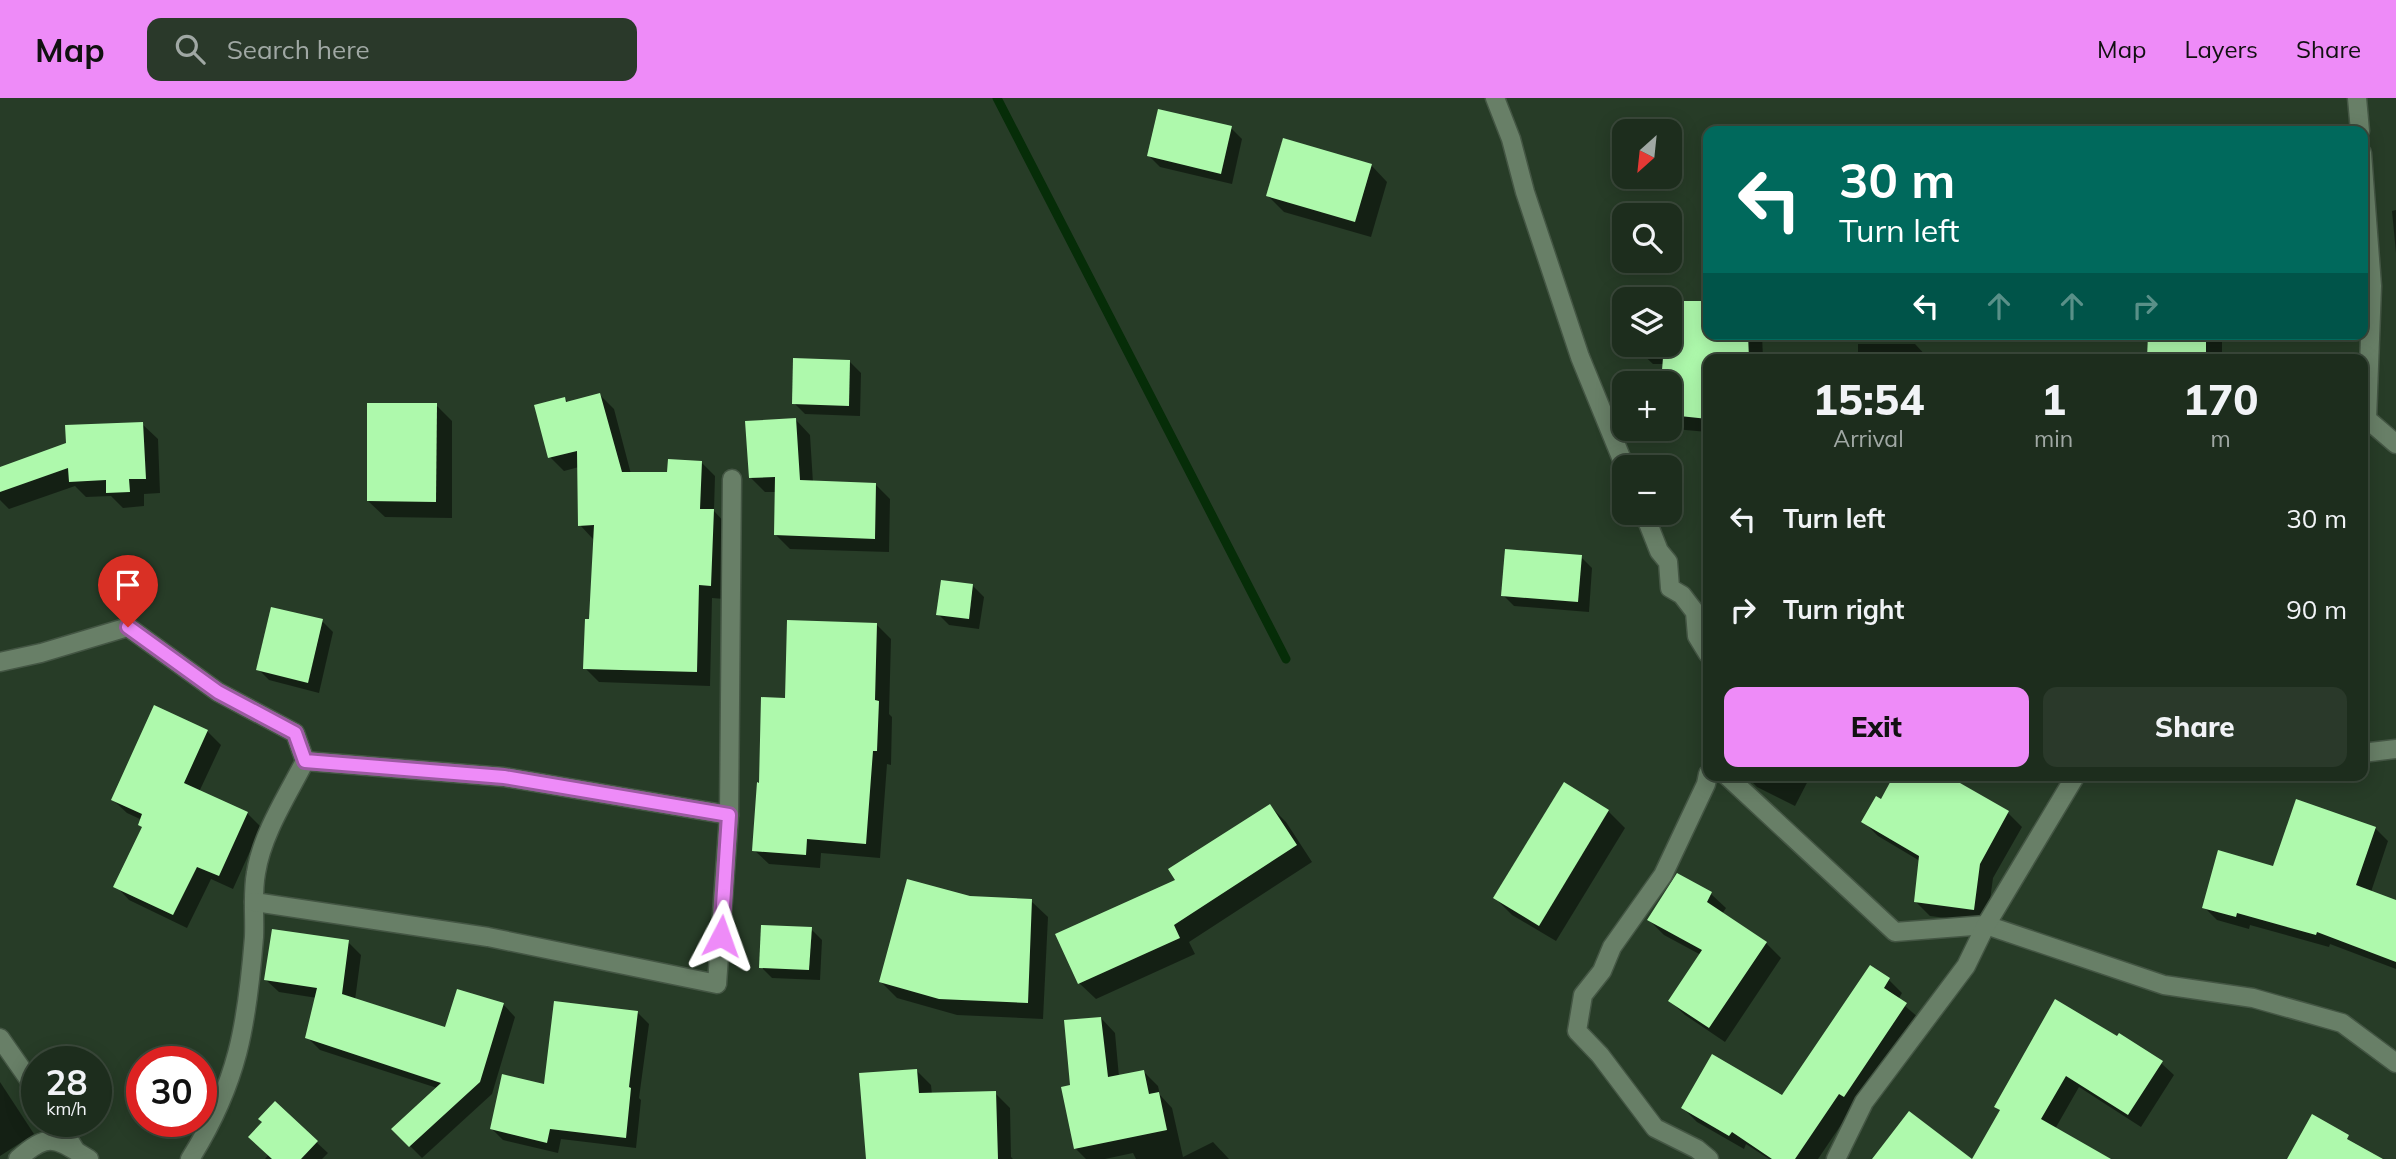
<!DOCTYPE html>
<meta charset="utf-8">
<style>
body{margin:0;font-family:Mulish,sans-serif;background:#2a392a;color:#f1f3f6;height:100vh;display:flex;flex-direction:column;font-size:26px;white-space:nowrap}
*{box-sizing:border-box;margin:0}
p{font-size:23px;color:#a0a8a4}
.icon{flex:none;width:38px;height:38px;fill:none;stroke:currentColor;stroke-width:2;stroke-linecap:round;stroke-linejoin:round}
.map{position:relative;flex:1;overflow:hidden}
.panel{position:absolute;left:1703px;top:256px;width:665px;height:427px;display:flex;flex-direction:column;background:#1d2d1d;border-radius:14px;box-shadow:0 4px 18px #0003,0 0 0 2px #3b493b}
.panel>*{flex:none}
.hud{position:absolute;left:1703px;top:28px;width:665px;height:214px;border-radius:14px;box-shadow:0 4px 18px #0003,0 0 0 2px #3b493b;background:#00695c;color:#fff;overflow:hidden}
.needle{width:46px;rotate:207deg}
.fabs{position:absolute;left:1612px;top:21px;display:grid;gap:14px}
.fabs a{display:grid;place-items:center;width:70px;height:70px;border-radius:14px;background:#1d2d1d;box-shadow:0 4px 18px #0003,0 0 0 2px #3b493b;font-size:35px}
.speed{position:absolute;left:21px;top:948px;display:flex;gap:14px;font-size:35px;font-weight:700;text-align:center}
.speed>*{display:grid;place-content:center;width:91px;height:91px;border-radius:50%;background:#1d2d1d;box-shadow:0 4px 18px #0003,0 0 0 2px #3b493b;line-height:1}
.speed small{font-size:18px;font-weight:400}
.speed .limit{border:10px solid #d22;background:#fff;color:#111}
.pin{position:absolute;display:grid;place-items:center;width:60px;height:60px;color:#fff;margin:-72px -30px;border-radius:50% 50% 50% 0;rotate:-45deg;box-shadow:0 0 7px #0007}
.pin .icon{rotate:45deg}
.me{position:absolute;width:77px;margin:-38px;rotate:4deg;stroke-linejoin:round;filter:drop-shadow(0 0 5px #0008)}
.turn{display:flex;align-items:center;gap:24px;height:147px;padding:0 21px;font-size:32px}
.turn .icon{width:91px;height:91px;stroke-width:2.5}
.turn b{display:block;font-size:49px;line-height:60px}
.lanes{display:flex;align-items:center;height:66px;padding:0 21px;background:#0003;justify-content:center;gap:35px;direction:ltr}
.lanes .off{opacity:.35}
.eta{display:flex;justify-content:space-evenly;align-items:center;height:119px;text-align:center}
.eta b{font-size:42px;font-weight:800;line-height:49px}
.cta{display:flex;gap:14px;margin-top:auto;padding:14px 21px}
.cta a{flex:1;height:80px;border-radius:14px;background:#ee8bf8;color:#111;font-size:28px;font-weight:800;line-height:80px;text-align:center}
.cta a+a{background:#2a392a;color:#f1f3f6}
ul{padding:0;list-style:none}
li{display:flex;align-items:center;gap:21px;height:91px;padding:0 21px}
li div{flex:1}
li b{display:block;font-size:26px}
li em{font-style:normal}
header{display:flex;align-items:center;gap:42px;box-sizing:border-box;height:98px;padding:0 35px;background:#ee8bf8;color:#111}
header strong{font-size:33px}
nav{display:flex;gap:38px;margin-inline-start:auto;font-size:24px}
.search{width:490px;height:63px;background:#2a392a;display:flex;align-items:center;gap:18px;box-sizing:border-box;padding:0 24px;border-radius:14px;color:#a0a8a4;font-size:26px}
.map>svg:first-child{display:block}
</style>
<header>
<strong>Map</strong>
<div class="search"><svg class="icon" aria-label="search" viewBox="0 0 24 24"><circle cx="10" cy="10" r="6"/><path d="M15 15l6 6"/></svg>Search here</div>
<nav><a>Map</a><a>Layers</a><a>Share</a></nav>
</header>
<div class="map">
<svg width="2396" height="1061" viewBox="0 0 2396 1061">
<rect width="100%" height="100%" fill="#273c27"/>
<g fill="#0007">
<polygon points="1231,30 1242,41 1232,86 1160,69 1149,58"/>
<polygon points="1371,67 1387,84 1371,139 1284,114 1268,98"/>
<polygon points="2396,112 2396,155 2392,113"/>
<polygon points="1670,205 1708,205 1708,236 1762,236 1763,261 1708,261 1708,334 1674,331 1670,326 1670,285 1662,285 1664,266 1653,266 1637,251 1637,247 1670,247"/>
<rect x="2149" y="236" width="73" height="25"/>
<polygon points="1858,246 1915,246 1929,261 1858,261"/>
<polygon points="850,264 861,275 860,318 805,316 794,305"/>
<polygon points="600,297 614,311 631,376 669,375 701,364 715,378 714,413 727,427 724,501 712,500 710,588 599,584 585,570 591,523 593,441 580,427 579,369 564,373 550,359 565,301 569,305"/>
<polygon points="436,307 452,323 452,420 385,419 368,403"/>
<polygon points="796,322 810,337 813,385 875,386 890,401 889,454 790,451 775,436 776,394 765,394 751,380"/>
<polygon points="142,326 158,341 160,395 144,396 144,408 123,410 111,398 86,399 75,388 9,411 0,402 0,371"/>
<polygon points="1581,459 1592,470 1589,514 1514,508 1503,497"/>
<polygon points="973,488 984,499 979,531 949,527 938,516"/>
<polygon points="322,523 333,534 319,595 269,582 258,571"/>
<polygon points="877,527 891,541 889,616 892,619 891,667 887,666 880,760 821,755 820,770 769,766 754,752 787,601"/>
<polygon points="207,633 221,647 199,694 247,715 261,729 233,791 211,781 187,830 129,802 116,788 144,730 142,722 127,715 113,702"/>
<polygon points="1811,677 1795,708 1757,689 1746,678"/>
<polygon points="1942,677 2008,715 2022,729 1993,780 1987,825 1930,818 1916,804 1920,763 1878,738 1864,724 1881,704"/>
<polygon points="1564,687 1608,713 1625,730 1556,843 1512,817 1495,800"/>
<polygon points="1270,708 1286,724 1312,764 1189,844 1195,856 1096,901 1079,885 1178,783"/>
<polygon points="2375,730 2388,743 2371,794 2396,804 2396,871 2330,846 2329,849 2250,827 2249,831 2217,822 2204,809 2274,770"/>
<polygon points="1711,796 1726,810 1722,816 1766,845 1781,860 1725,944 1685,917 1670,903 1701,857 1664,837 1649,822"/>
<polygon points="970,800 1031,803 1048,819 1043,921 957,917 897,900 881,884"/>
<polygon points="811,831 822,842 820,882 772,880 761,869"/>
<polygon points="348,844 361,857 355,902 446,931 503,906 515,919 492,996 422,1060 393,1031 437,990 320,952 307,939 317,900 279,894 266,882"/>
<polygon points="1889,882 1902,895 1898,902 1919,920 1853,1009 1818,1061 1769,1061 1746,1046 1744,1051 1697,1024 1683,1010 1783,999"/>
<polygon points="2056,904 2161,965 2174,977 2141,1029 2079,989 2055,1031 2105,1061 1974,1061 2001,1013 1997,1009"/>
<polygon points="638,915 649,926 639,1000 641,1002 636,1050 561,1041 558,1055 503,1042 492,1031"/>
<polygon points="1101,920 1115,935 1119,979 1144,974 1158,988 1160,997 1172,1010 1183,1059 1213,1044 1229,1061 1136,1061 1133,1055 1105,1061 1086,1061 1075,1050 1072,988"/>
<polygon points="917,973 931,987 932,997 995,995 1010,1010 1011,1059 1013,1061 878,1061"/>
<polygon points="0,984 34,1036 0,1058"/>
<polygon points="275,1006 328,1055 322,1061 265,1061 269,1056 264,1024"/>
</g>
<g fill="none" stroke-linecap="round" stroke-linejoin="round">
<polyline stroke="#062d08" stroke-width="9" points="997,0 1286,561"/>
</g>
<g fill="#aef9ac">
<polygon points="1158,11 1232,28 1221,76 1147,58"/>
<polygon points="1283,40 1372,66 1355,124 1266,98"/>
<polygon points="1670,203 1708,203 1708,236 1748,236 1749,261 1708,261 1708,321 1670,317 1670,285 1661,285 1664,247 1670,247"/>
<polygon points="2148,236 2206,236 2206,261 2147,261"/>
<polygon points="793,260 850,262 849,308 792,306"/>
<polygon points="600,295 622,374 667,374 668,361 702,363 700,411 714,411 711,488 699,487 697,574 583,571 585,521 589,521 594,427 578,428 577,353 548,360 534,307 565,299 566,304"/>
<polygon points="367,305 437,305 436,404 367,403"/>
<polygon points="796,320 800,382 876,385 875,441 774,437 775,379 749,380 745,323"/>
<polygon points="143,324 146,381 129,381 130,394 106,395 106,382 69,384 68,370 0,394 0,369 66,345 65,327"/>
<polygon points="1505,451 1582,457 1578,504 1501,498"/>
<polygon points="941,482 973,486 969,521 936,517"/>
<polygon points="271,509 323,521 308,585 256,572"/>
<polygon points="787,522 877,525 875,602 879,603 877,653 873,653 866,746 807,741 806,757 752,753 757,684 759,685 761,599 785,600"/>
<polygon points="154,607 208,632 184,685 248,714 219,778 197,769 173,817 113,789 142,729 138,727 142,716 111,702"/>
<polygon points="1894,677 1946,677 2009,713 1980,766 1974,812 1914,804 1919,758 1861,724 1876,698 1881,701"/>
<polygon points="1564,684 1609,712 1539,828 1493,800"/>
<polygon points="2296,701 2376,729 2356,787 2396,802 2396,864 2317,834 2316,837 2237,815 2236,819 2202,810 2218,752 2273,768"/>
<polygon points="1270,706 1297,747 1174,827 1180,840 1078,886 1055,836 1175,782 1168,771"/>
<polygon points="1677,775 1712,794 1707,804 1767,844 1709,930 1668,903 1702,852 1647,822"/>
<polygon points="907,781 970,798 1032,801 1028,905 939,901 879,884"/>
<polygon points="761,827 812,829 809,872 759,870"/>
<polygon points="272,831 349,842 342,896 445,929 457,891 504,905 480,984 409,1049 391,1031 441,985 305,940 317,890 264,882"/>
<polygon points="1870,867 1890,880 1884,890 1907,905 1844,999 1839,996 1795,1061 1772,1061 1732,1034 1729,1038 1681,1010 1712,956 1782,997"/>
<polygon points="2055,901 2117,938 2119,935 2163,963 2128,1017 2066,978 2041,1021 2111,1061 1872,1061 1909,1013 1972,1061 2000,1012 1994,1009"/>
<polygon points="554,903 638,913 629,989 631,990 626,1040 550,1031 547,1045 490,1031 502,976 544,986"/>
<polygon points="1101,919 1108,979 1144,972 1149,996 1159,994 1167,1032 1074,1051 1061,989 1070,987 1064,922"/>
<polygon points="917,971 919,995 996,993 998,1061 866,1061 859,975"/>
<polygon points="275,1003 318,1043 301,1061 272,1061 248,1039 262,1024 258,1021"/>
<polygon points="2312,1016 2349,1037 2347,1041 2383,1061 2287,1061"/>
</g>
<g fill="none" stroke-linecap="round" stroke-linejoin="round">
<g stroke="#445644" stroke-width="21">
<g id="minor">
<polyline points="1495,0 1511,41 1525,94 1580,259 1625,369"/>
<polyline points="2357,0 2360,33"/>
<polyline points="2362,55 2372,188 2367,321 2396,346"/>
<polyline points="1644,415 1659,453 1668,464 1670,490 1682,497 1695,514 1697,538 1708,556"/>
<path d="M0,564L41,555L128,529L218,594L295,635L305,663C287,698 262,736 256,775C252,796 255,818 254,839C247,927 238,985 190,1061"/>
<polyline points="2362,655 2396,651"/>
<polyline points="305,663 504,679 729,717"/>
<polyline points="1708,676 1706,686 1663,777 1612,849 1602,873 1583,897 1577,933 1600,957 1655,1030 1697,1051 1709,1061"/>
<polyline points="1726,677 1895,834 1986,827 2164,887 2253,900 2342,925 2396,965"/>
<polyline points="254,804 488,839 717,886 729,717 732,381"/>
<polyline points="0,940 37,993"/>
<polyline points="58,1024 74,1050"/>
<path d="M18,1061C50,1032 57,1042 89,1061"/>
<polyline points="1836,1061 1864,1004 1966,868 1986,827 2076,677"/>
</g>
</g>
<use href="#minor" stroke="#687f67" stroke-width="18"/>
</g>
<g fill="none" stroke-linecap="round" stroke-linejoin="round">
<g stroke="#9b5aa1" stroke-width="18">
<polyline id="route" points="128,529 218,594 295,635 305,663 504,679 729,717 721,838"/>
</g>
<use href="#route" stroke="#ee8bf8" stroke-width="12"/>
</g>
</svg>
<div class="fabs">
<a><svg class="needle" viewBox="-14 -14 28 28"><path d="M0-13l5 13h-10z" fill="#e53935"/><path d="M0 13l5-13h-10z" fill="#a0a8a4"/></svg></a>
<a><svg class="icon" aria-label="search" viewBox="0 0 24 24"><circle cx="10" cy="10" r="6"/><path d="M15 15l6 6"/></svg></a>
<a><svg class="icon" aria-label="layers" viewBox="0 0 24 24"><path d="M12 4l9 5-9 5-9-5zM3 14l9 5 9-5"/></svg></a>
<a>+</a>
<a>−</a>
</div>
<div class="speed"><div>28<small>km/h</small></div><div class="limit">30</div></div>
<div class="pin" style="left:128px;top:529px;background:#d93025"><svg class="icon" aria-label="arrive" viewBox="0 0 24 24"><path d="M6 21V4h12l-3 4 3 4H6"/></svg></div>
<svg class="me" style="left:721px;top:838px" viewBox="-20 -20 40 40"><path d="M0-17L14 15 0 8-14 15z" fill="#ee8bf8" stroke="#fff" stroke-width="4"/></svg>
<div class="hud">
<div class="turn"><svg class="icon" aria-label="left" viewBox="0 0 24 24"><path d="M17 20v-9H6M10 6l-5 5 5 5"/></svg><div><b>30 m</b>Turn left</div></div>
<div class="lanes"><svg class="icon" aria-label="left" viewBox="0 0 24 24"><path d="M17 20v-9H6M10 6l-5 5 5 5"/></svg><svg class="icon off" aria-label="ahead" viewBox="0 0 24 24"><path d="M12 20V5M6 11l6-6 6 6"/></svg><svg class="icon off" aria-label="ahead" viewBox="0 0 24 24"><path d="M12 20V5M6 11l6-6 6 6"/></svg><svg class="icon off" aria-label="right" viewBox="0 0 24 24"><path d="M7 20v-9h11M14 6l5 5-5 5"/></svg></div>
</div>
<section class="panel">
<div class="eta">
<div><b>15:54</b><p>Arrival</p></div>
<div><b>1</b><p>min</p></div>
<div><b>170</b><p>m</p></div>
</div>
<ul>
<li><svg class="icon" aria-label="left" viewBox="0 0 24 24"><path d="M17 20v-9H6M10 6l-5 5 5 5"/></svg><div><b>Turn left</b></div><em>30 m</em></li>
<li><svg class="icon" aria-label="right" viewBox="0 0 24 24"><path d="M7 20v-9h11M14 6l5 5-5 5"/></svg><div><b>Turn right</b></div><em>90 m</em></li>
</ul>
<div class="cta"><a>Exit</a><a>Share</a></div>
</section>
</div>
